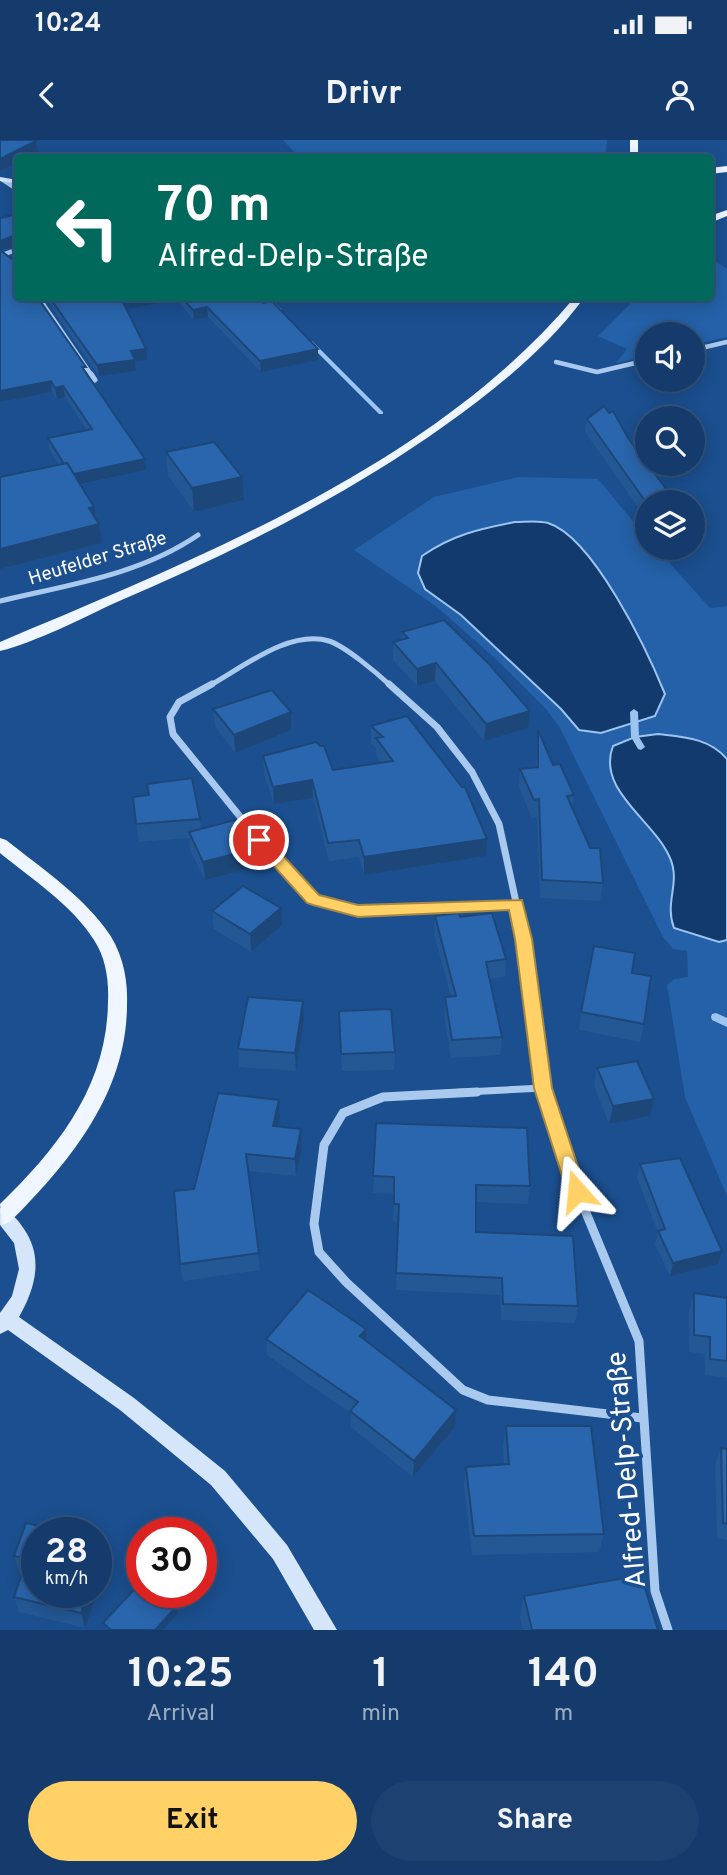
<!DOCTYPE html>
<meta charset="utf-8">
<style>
body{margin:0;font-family:Overpass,sans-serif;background:#1d4271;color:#f1f3f6;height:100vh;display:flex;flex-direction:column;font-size:26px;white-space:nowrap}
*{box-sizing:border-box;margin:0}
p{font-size:23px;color:#9dadc1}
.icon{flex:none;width:38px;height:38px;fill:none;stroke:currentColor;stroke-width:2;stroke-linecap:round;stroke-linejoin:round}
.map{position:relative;height:1490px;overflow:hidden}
.drawer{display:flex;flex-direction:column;background:#143b6b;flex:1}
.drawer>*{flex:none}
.hud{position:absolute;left:14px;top:14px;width:700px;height:147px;border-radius:7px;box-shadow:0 4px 18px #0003,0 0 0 2px #33557e;background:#00695c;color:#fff;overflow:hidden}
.fabs{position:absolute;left:635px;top:182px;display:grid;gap:14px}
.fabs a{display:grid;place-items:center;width:70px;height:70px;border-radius:50%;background:#143b6b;box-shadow:0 4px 18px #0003,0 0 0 2px #33557e;font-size:35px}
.speed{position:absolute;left:21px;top:1377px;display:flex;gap:14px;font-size:35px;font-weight:700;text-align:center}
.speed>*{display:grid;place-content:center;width:91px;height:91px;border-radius:50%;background:#143b6b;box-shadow:0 4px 18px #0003,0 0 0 2px #33557e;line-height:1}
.speed small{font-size:18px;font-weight:400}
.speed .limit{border:10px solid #d22;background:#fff;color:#111}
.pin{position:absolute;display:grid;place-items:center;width:60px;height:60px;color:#fff;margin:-30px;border:4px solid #fff;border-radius:50%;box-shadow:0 2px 7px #0007}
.me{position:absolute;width:77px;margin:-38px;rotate:342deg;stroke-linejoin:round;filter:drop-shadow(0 0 5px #0008)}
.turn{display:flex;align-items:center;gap:24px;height:147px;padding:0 28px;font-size:32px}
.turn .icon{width:91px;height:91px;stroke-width:2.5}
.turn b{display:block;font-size:49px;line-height:60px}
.eta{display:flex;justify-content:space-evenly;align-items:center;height:119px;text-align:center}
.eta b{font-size:42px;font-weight:700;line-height:49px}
.primary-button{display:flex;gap:14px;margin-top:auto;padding:14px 28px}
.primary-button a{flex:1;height:80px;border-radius:42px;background:#ffd166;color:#111;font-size:28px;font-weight:700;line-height:80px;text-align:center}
.primary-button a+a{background:#1d4271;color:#f1f3f6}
.status{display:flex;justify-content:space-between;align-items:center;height:49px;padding:0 35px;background:#143b6b;direction:ltr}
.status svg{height:19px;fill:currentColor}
header{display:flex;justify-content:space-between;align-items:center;height:91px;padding:0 28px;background:#143b6b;font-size:32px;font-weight:700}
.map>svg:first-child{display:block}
</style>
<div class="status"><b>10:24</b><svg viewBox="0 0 49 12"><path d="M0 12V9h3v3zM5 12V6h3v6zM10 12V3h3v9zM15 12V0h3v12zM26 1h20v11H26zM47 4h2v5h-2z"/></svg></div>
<header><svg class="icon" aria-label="back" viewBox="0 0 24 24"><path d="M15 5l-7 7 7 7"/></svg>Drivr<svg class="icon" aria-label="person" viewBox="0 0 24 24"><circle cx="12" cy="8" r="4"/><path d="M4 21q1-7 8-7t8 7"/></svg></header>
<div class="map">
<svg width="727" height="1490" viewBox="0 0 727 1490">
<rect width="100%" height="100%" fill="#1b4f8f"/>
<g fill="#2461a8">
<polygon points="283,0 607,0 605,18 299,17"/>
<polygon points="711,118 727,129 727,197 693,205 693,194 648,194 647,216 616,223 627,209 598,196 636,158 710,158"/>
<polygon points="519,337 598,339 647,398 648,408 656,408 710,468 727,466 727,1056 685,957 667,845 674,839 688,837 687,811 673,809 663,797 559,586 545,568 497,520 437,467 354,410 434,357"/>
</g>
<g fill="#123a6d" stroke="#9cc4f0" stroke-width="2">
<path d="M515,382C525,382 538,380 548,383C593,397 647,510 665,554L655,576L601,593L579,590L561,569L461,475L425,449L418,433L422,416C452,395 479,389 515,382Z"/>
<path d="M658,594C684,597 709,598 727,619V800L719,802L674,788C664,762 681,743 670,718C654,680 596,650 613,606L635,597Z"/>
</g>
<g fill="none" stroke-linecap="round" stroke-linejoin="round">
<g fill="#9cc4f0" fill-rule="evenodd">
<polygon points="264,158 270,158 282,170 282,172 278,172"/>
<polygon points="308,201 312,201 383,272 383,274 379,274 308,203"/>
<polygon points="634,569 638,572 639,597 645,607 641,610 638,609 631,597 630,572"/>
<polygon points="716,873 727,878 727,887 712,880 711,877 712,874"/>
</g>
<g stroke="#a9c9ee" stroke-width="4.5">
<polyline points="3,40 18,50"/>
<polyline points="0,116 18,109"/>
<polyline points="39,158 92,236"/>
<polyline points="693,210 727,202"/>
<polyline points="556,222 597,232 648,220"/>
</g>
<g stroke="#a9c9ee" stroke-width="5">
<polyline points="91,234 95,240"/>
<path d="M0,461C67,445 140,435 198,395"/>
<path d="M209,546C242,528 289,489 329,501C345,506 378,534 391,546"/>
</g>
<g stroke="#a9c9ee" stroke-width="7">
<polyline points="212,544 179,562 170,577 173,594 259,700 313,759 358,771 516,764"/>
<polyline points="389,544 437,587 472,632 499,684 524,799 545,953"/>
<polyline points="446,953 543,948"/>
</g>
<g stroke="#a9c9ee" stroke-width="9">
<polyline points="477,952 383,957 343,973 324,1005 314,1084 319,1112 346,1142 463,1250 488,1260 642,1278"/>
<polyline points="544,952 577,1051 639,1201 655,1451 668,1490"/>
</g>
<g fill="#d6e6fa" fill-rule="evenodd">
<polygon points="0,37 18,40 18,44 0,41"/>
<path d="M0,1068C11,1071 18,1080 24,1089C44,1118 35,1149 19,1177L134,1258L225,1331L287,1405L337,1490H314L273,1419L211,1345L120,1270L8,1190L0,1194V1173L12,1156L19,1129L14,1103L0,1085Z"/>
</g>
<g fill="#f0f6ff" fill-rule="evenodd">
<rect x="630" y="0" width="8" height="18"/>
<polygon points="727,26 727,32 710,34 710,28"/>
<polygon points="727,70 727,76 710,83 710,76"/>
<path d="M574,158H584C546,209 495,250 444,286C343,358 231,413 117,462C82,478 37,502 0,511V502C197,419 434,325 574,158Z"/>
<path d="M0,698L6,700C40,727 79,753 105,788C122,810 128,837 127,864C127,953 70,1022 10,1082L2,1085L0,1064C58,1008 107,946 108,862C109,841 106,818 94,800C72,765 32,739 0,713Z"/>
</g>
</g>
<g fill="#245895" fill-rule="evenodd">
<path d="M18,74V158L87,234L146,330L80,345L94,367L102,403L0,429V337L59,325L49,309L48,298L87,290L65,257L57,259L52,252L0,262V78ZM11,107L13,116L17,121L16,122L1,111Z"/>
<polygon points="45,158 258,158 318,220 261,232 208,177 194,180 176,160 127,169 147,220 135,221 136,231 99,236"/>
<polygon points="587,279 628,298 648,362 648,381 585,292"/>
<polygon points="166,312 244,360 194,372 168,335"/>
<polygon points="402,492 530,571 528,588 484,601 435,541 417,546 393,520 393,502 402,500"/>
<polygon points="213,569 291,572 291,590 235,613 215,586"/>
<polygon points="407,576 486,716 364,735 359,717 329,721 313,658 274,664 264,634 263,616 320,606 333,630 381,623 376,615 376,608 371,604 371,586"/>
<polygon points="538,590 553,625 574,655 572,669 603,743 600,761 540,758 537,677 532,678 519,647 520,629 536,627"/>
<polygon points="133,657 200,679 201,689 251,728 205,740 190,710 189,698 139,702"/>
<polygon points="212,771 282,785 251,812 214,789"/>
<polygon points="435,776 460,777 506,819 505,837 490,839 502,897 500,915 451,918 444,875 445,857 451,857 434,794"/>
<polygon points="632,833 644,884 640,902 579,890 581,872"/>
<polygon points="303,861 304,879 296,931 239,927 238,909"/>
<polygon points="339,871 395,912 394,930 342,931"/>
<polygon points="597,928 650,976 609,984 594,946"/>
<polygon points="279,960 280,977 278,986 301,989 302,1006 296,1036 248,1031 260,1130 183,1141 180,1124"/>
<polygon points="376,983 530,1046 528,1064 476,1062 476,1092 578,1166 575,1183 501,1180 500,1155 396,1150 398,1082 393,1081 394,1054 373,1053"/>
<polygon points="640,1024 718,1124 670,1136 655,1104 658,1092 637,1038"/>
<polygon points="694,1153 727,1158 727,1238 705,1235 705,1214 689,1212 689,1170"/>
<polygon points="366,1189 366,1201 455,1287 413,1337 351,1287 351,1273 267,1215 266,1199"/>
<polygon points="506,1286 604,1394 599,1412 472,1415 464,1347 466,1327 504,1324 503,1306"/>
<polygon points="721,1308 727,1309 727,1400 717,1398 715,1324"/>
<polygon points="14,1416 109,1417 85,1488 19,1472 14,1457 23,1432 19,1431"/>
<polygon points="524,1456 658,1490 523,1490 520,1477"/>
</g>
<g fill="#1d4779">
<polygon points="36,1 38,12 26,18 18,18 18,22 0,31 0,19"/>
<polygon points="15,95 16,105 0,111 0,101"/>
<polygon points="134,158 176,158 176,160 123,170 122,160"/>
<polygon points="207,167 208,177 194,180 193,170"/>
<polygon points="146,209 147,220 135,221 136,231 99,236 97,225 131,211"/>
<polygon points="318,209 318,220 261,232 260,221"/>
<polygon points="51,241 52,252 0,262 0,251"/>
<polygon points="63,246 65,257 57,259 55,248"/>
<polygon points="145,319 146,330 73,346 71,335"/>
<polygon points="242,337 244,360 194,372 192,348"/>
<polygon points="94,367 97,385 99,384 102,403 0,429 0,409 89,368"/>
<polygon points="436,523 435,541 417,546 417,529"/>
<polygon points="530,571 528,588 484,601 486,584"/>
<polygon points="291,572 291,590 235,613 234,595"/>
<polygon points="312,640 313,658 274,664 273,647"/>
<polygon points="487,699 486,716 364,735 364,717"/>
<polygon points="250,710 251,728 205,740 203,722"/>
<polygon points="281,768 282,785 251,812 250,794"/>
<polygon points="303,861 304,879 296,931 295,913"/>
<polygon points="654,959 650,976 609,984 613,966"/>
<polygon points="279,960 280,977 275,1004 273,986"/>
<polygon points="301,989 302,1006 296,1036 295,1019"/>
<polygon points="722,1111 718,1124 670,1136 673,1123"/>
<polygon points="366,1189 366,1205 360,1196"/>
<polygon points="456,1270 455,1287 413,1337 414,1321"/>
<polygon points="105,1402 109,1417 85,1488 81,1473 88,1452 96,1452 96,1428"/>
<polygon points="177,1466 178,1473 163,1490 155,1490"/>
</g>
<g fill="#2a66ad" stroke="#1d4779" stroke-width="2">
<polygon points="0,0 33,0 36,1 0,19"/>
<polygon points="18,74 18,97 15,95 0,101 0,78"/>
<polygon points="18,102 18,113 11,107"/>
<polygon points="0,110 16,122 18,120 18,158 38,158 86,227 82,227 145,319 74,334 67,323 64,324 48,298 92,289 63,246 55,248 51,241 0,251"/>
<polygon points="50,158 134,158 122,160 146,209 131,211 135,220 97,225"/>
<polygon points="182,158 258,158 263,163 272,161 318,209 260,221 207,167 193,170"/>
<polygon points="604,266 609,273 613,271 628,298 676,362 648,362 648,365 587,279"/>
<polygon points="214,302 242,337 192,348 166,312"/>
<polygon points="67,323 94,367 89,368 99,384 0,409 0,337"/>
<polygon points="444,480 490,525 530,571 486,584 436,523 417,529 393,502 408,498 402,492"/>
<polygon points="272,550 291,572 234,595 213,569"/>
<polygon points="407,576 462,647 465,647 487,699 364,717 359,700 328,703 312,640 273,647 263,616 316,602 320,606 324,606 333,630 393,621 376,598 383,597 371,586"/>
<polygon points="538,590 553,625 560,624 574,655 567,656 590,708 600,708 603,743 542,740 539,659 534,660 520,629 538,627"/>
<polygon points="192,638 200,679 136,684 133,657 149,655 147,644"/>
<polygon points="235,680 250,710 203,722 189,692"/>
<polygon points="243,746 281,768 250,794 212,771"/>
<polygon points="459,773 460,777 492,773 506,819 486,822 502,897 452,900 445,857 456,856 435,776"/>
<polygon points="594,806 635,813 632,833 651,836 644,884 581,872"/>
<polygon points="248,857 303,861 295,913 238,909"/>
<polygon points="391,869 395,912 341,914 339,871"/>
<polygon points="637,921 654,959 613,966 597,928"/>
<polygon points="218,953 279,960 273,986 301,989 295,1019 246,1014 259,1113 180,1124 174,1051 194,1049"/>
<polygon points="376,983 527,988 530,1046 476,1045 476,1092 573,1096 578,1166 503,1164 502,1138 396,1133 399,1064 394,1064 394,1037 373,1036"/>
<polygon points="680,1018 722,1111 673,1123 658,1091 665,1089 640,1024"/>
<polygon points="308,1150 366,1189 360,1196 456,1270 414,1321 350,1271 358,1262 266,1199"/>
<polygon points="694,1153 727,1158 727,1221 710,1219 710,1197 694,1195"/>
<polygon points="506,1286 591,1286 604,1394 474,1396 466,1327 509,1324"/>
<polygon points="721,1308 727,1309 727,1384 723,1383"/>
<polygon points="26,1383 68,1393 37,1393 37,1452 88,1452 81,1473 14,1457 27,1419 14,1416"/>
<polygon points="96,1400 105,1402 96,1428"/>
<polygon points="641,1435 658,1490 532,1490 524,1456"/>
<polygon points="142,1441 142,1452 162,1452 177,1466 155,1490 111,1490 103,1483"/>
</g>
<polygon fill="#ffd166" stroke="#a68842" stroke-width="2" points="259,695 265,696 319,755 358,765 522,760 532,799 552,948 586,1051 584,1056 577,1059 570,1056 567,1051 534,948 515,799 509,770 358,777 313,765 307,763 254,704 251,700 254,696"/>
<g text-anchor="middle" stroke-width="7" stroke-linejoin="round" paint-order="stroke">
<g font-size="19" fill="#fff" stroke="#1b4f8f">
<text transform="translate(97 417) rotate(-17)" y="7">Heufelder Straße</text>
</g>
<g font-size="28" fill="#fff" stroke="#1b4f8f">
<text transform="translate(625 1330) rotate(-95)" y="10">Alfred-Delp-Straße</text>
</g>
</g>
</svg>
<div class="fabs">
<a><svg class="icon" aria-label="sound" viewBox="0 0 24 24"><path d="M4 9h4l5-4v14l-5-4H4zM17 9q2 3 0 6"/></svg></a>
<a><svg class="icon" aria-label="search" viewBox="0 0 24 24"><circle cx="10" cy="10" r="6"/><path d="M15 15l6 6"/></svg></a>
<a><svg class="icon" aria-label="layers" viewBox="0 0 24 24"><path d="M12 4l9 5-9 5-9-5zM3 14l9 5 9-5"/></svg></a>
</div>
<div class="speed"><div>28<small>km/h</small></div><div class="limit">30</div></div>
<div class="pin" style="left:259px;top:700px;background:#d93025"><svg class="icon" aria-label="arrive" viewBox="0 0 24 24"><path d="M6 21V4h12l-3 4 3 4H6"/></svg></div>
<svg class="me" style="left:577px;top:1051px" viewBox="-20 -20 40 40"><path d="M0-17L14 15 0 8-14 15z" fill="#ffd166" stroke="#fff" stroke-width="4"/></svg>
<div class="hud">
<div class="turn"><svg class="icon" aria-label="left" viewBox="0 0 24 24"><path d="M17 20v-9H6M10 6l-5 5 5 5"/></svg><div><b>70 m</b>Alfred-Delp-Straße</div></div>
</div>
</div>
<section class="drawer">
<div class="eta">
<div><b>10:25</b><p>Arrival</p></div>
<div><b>1</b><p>min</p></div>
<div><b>140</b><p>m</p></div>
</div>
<div class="primary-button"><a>Exit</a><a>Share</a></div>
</section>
